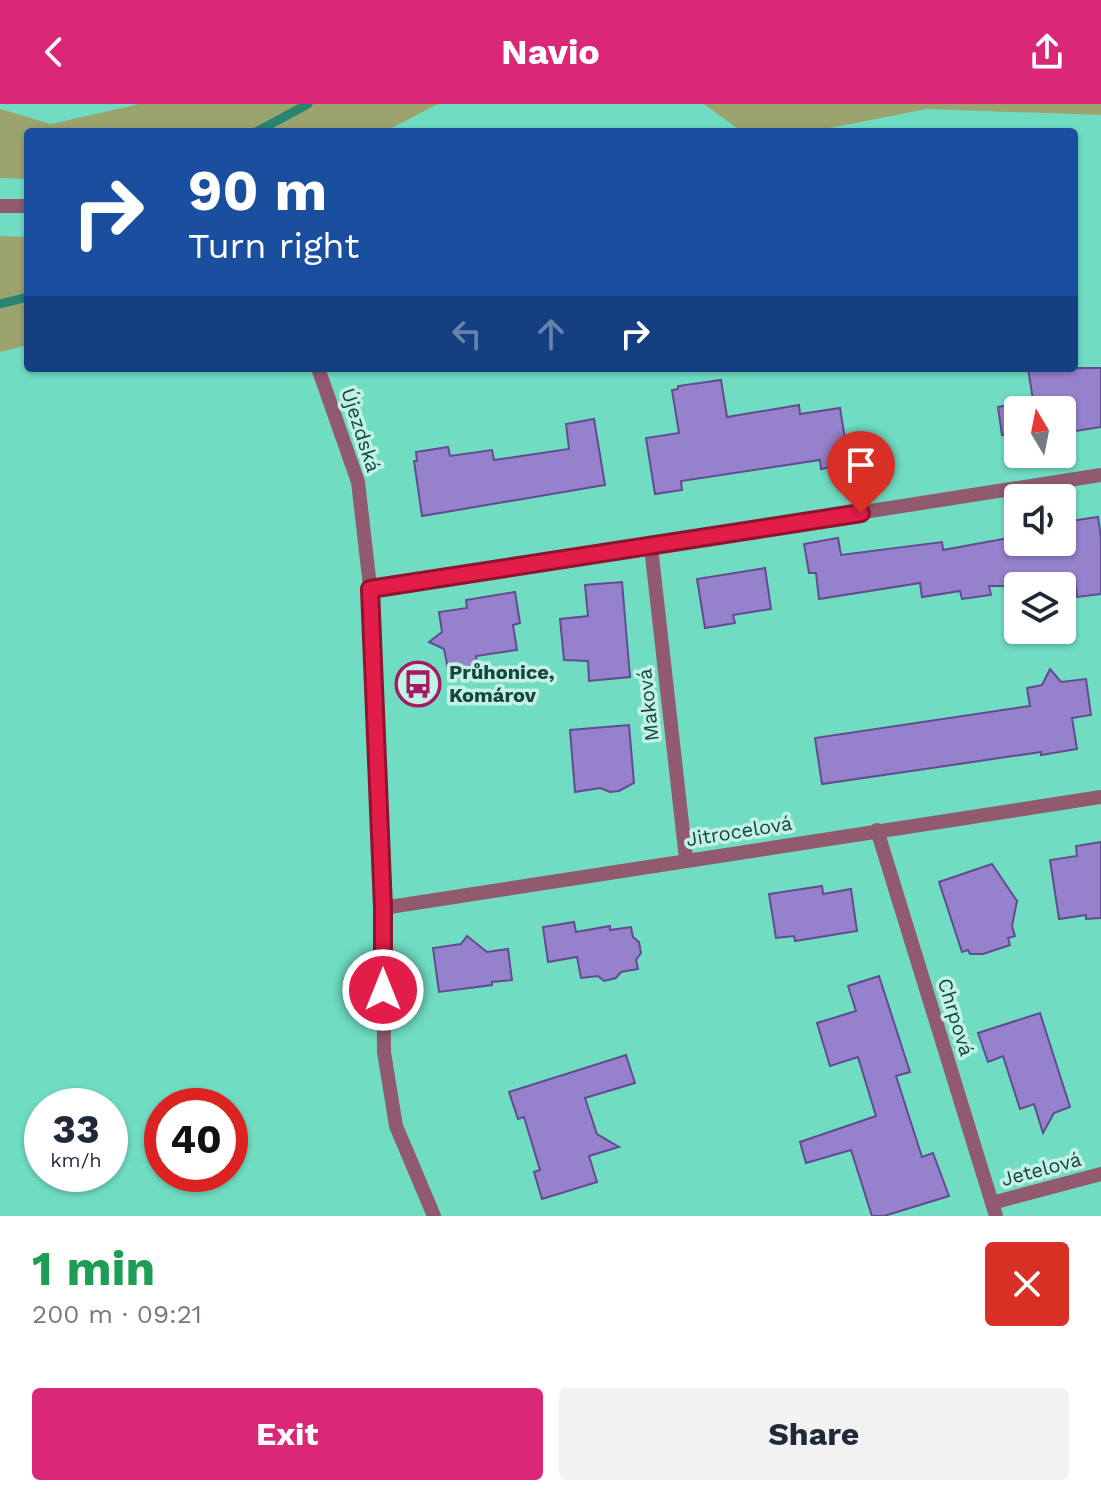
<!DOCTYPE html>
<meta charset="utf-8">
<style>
body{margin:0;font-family:"Work Sans",sans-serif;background:#f2f2f3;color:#1f2937;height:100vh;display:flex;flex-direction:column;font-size:30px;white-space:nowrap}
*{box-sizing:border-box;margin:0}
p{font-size:26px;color:#747a83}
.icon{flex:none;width:44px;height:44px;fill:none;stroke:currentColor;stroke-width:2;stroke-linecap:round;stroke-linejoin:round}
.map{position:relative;height:1112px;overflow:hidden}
.sheet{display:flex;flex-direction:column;background:#fff;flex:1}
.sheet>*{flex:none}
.banner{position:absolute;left:24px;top:24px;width:1054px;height:244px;border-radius:8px;box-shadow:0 2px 6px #0004;background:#1a4fa0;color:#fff;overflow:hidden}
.needle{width:52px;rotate:350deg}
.buttons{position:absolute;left:1004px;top:292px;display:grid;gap:16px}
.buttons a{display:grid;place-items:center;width:72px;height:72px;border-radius:8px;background:#fff;box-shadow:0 2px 6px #0004;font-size:40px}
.speed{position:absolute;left:24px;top:984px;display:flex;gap:16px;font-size:40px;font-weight:700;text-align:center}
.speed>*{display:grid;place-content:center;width:104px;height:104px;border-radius:50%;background:#fff;box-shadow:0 2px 6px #0004;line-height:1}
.speed small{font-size:20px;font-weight:400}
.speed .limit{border:12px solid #d22;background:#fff;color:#111}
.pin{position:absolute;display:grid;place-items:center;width:68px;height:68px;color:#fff;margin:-82px -34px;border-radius:50% 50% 50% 0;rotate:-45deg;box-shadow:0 0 8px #0007}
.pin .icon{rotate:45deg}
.me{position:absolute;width:88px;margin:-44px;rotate:0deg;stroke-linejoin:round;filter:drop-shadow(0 0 6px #0008)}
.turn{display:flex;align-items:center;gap:28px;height:168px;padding:0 32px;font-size:36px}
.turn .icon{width:104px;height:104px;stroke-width:2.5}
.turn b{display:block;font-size:56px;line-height:68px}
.lanes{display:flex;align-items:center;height:76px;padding:0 32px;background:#0003;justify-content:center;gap:40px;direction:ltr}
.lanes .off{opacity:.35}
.round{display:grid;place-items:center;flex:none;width:84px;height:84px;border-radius:8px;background:#f2f2f3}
.overview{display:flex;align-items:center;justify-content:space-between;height:136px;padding:0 32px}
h1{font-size:48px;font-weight:700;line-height:60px;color:#1e9e55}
.cta{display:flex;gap:16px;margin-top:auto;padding:16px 32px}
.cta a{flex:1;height:92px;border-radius:8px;background:#db2777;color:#fff;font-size:32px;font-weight:700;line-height:92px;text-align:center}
.cta a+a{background:#f2f2f3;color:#1f2937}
header{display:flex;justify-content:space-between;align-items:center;height:104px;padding:0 32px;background:#db2777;color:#fff;font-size:36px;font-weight:700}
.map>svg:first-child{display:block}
</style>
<header><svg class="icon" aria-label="back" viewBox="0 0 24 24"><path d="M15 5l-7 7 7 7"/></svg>Navio<svg class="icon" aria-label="share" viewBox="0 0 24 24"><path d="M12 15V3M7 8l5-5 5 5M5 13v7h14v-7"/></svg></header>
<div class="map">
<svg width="1101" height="1112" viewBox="0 0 1101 1112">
<rect width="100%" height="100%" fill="#70ddc3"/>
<g fill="#9ba46f">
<polygon points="139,0 438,0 384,28 28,28 28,75 0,74 0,5 51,20"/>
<polygon points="704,0 1101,0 1101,11 927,5 809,28 742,28"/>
<polygon points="0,132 28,133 28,241 0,248"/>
</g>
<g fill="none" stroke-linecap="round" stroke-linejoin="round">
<g stroke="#298471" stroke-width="9">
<polyline points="256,28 308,0"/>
<polyline points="0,200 28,193"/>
</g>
</g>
<g fill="#9681cc" stroke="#614c90" stroke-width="2">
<polygon points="1028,264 1101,264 1101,323 1062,329 1062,306 1018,306 1018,328 1002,331 998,303 1033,296"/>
<polygon points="721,276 727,313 799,301 800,310 840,304 849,360 821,365 820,356 681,377 682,386 655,390 646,334 679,329 672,286 678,285 678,282"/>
<polygon points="594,315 605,381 422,412 414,357 417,357 416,348 448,343 450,352 492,346 494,356 569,345 566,320"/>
<polygon points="1070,413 1071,417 1098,413 1101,434 1101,490 1077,493 1075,476 1034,482 989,482 991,491 962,495 960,487 922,493 920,479 819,495 816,469 809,469 804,440 838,434 841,451 942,438 943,446 1014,433 1012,422 1018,421 1018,438 1062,438 1062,414"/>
<polygon points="765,464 771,505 733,511 735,519 705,524 697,475"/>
<polygon points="622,478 630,573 589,577 588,557 564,556 560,515 588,512 585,481"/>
<polygon points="515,488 520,519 513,521 517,546 476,552 477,561 448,565 444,545 429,538 442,528 439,508 467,504 466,496"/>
<polygon points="1050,565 1061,578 1086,575 1091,611 1072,614 1077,645 1041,651 1041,648 822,680 815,634 1030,602 1027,584 1042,581"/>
<polygon points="629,621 634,679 619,687 610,688 600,684 575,688 570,626"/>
<polygon points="1101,738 1101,814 1086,815 1086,811 1059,815 1050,756 1077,752 1076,742"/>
<polygon points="992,760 1017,797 1012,822 1015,832 1008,834 1010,841 983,850 970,850 968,846 962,848 939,778"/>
<polygon points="822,782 823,790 851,785 857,827 795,837 794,832 776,834 769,790"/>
<polygon points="574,818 576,828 610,822 610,826 631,823 633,833 639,838 641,849 636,856 638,865 621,868 616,874 604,877 598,872 581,874 577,853 548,858 543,823"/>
<polygon points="467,832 487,848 508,845 512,876 492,878 492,881 439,888 433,844 461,840"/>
<polygon points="879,872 910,968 896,972 922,1053 933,1049 949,1092 884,1112 872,1112 851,1046 806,1059 800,1038 876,1012 858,953 830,962 817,919 856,907 848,882"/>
<polygon points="1040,909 1070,1003 1054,1009 1043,1029 1034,1000 1020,1005 1003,952 988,958 978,929"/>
<polygon points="626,951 635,979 585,994 597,1030 619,1043 589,1052 597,1078 542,1095 534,1068 540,1066 524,1013 518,1015 509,988"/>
</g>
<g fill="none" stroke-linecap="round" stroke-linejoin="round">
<g stroke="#915a6e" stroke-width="14">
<polyline points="0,102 28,102"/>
<polyline points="318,264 358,378 371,491 383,804 384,948 396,1022 434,1112"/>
<polyline points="651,443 686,755"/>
<polyline points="370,485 1101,371"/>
<polyline points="877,726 996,1112"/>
<polyline points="383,804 1101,693"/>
<polyline points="992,1099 1101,1070"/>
</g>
</g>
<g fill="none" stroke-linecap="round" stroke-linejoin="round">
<g stroke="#92132f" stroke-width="20">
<polyline id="route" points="383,886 383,804 370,485 861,409"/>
</g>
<use href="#route" stroke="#e11d48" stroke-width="14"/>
</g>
<defs>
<g id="bus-ring" transform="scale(2.3)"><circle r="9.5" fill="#c1f2e5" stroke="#a51b61" stroke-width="1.5"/><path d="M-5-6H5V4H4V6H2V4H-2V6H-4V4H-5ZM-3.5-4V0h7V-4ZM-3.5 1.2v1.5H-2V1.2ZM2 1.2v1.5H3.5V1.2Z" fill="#a51b61"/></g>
</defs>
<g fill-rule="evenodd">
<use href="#bus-ring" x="418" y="580"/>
</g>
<g text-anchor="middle" stroke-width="7" stroke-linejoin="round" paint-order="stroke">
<g font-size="20" fill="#16453b" stroke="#c1f2e5">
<text transform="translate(361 326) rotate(72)" y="7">Újezdská</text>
<text transform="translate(648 601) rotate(-96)" y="7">Maková</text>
<text transform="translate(739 727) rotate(-9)" y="7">Jitrocelová</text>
<text transform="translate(956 913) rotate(73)" y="7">Chrpová</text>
<text transform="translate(1041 1065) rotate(-15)" y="7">Jetelová</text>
</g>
<g font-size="20" font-weight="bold" fill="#16453b" stroke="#c1f2e5" text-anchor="start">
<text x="449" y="575">Průhonice,<tspan x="449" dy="23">Komárov</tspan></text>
</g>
</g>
</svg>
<div class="buttons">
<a><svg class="needle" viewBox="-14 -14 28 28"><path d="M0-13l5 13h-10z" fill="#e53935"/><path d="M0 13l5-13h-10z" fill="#747a83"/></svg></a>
<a><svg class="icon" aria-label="sound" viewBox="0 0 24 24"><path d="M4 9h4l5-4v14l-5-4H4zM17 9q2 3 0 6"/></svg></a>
<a><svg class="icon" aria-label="layers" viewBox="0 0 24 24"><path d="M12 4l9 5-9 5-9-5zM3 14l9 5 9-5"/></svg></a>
</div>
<div class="speed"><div>33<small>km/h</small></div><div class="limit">40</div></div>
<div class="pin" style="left:861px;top:409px;background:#d93025"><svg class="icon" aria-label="arrive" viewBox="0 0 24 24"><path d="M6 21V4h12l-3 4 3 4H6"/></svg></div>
<svg class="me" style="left:383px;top:886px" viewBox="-20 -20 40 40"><circle r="17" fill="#e11d48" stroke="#fff" stroke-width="3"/><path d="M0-11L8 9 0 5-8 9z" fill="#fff"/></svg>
<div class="banner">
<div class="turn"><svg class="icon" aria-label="right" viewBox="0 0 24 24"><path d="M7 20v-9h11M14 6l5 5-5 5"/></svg><div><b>90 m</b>Turn right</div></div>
<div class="lanes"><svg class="icon off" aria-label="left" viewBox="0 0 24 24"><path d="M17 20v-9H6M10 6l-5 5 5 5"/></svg><svg class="icon off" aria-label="ahead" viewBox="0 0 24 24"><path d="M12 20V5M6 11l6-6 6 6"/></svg><svg class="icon" aria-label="right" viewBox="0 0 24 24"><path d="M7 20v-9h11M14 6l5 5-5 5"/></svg></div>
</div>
</div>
<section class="sheet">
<div class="overview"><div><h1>1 min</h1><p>200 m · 09:21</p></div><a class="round" style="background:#d93025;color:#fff"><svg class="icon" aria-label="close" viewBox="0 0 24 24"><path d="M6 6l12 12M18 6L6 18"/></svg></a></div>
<div class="cta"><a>Exit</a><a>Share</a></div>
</section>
